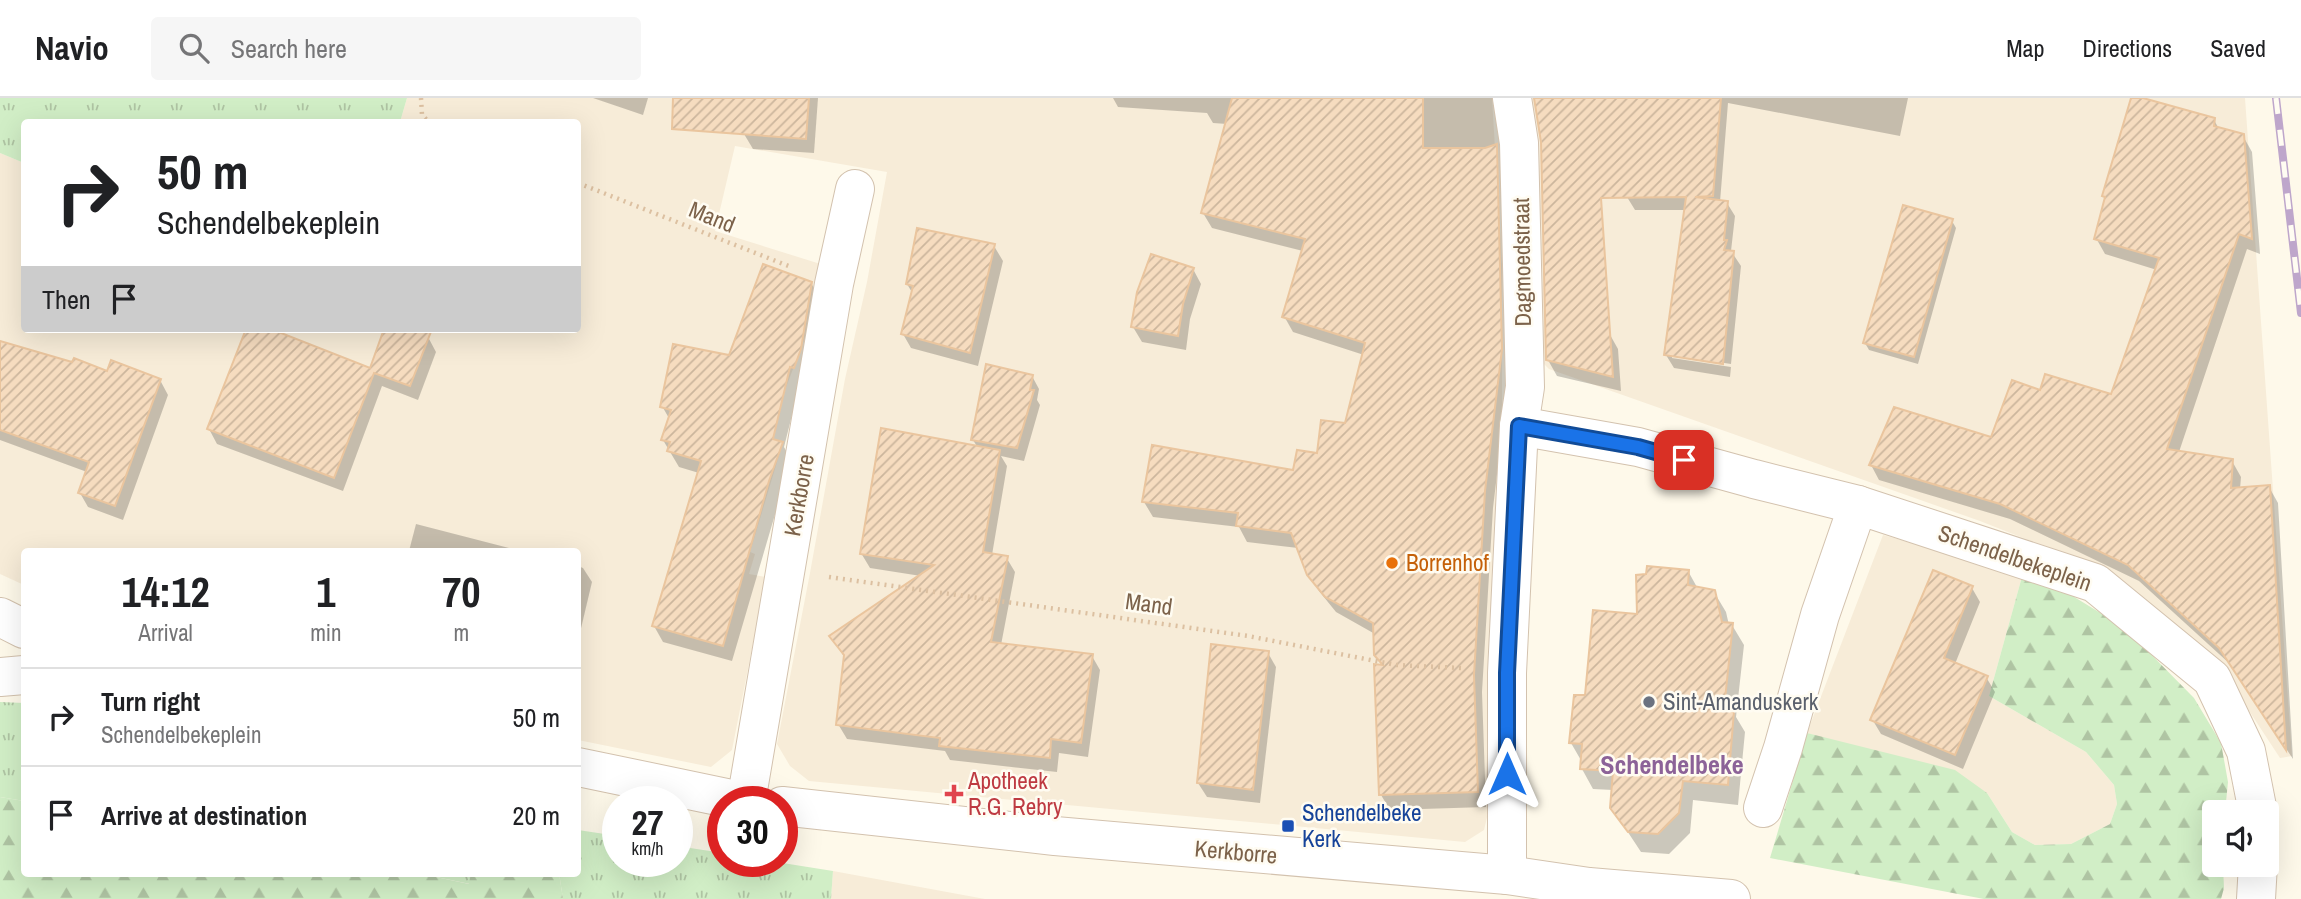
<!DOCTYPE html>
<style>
body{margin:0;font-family:"Archivo Narrow",sans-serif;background:#f6f6f6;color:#202124;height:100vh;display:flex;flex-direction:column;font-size:26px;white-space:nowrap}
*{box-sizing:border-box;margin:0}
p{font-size:23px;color:#757577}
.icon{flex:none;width:38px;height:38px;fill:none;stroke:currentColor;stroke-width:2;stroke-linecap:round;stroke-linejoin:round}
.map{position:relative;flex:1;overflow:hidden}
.drawer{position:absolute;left:21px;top:450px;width:560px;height:329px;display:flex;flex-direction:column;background:#fff;border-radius:7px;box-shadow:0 7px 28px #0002}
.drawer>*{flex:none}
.hud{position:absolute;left:21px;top:21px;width:560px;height:214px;border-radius:7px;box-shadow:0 7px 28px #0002;background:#fff;color:#202124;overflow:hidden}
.controls{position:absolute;left:2202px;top:702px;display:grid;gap:14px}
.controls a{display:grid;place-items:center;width:77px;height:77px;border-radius:7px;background:#fff;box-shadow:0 7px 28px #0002;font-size:35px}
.speed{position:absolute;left:602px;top:688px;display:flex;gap:14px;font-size:35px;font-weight:700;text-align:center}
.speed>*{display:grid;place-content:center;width:91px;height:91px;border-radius:50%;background:#fff;box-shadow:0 7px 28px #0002;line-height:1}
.speed small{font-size:18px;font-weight:400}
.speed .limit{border:10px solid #d22;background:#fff;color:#111}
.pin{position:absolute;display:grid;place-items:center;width:60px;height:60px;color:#fff;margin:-30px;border-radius:14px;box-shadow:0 4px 10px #0006}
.me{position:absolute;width:77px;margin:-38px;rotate:0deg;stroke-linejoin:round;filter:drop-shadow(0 0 5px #0008)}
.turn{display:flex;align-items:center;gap:24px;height:147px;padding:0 21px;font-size:32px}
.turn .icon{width:91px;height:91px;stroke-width:2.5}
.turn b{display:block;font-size:49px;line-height:60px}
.then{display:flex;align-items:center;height:66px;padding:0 21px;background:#0003;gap:14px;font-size:26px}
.eta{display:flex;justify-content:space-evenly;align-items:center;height:119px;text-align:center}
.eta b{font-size:42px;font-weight:800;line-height:49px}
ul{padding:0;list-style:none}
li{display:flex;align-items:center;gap:21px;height:98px;padding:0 21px;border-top:2px solid #e0e0e0}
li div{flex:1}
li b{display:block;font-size:26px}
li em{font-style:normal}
header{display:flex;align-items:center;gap:42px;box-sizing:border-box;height:98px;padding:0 35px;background:#fff;border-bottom:2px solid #e0e0e0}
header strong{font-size:33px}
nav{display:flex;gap:38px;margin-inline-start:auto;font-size:24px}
.search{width:490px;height:63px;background:#f6f6f6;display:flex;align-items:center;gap:18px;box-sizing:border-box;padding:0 24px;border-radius:7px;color:#757577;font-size:26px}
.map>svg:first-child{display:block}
</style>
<header>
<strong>Navio</strong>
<div class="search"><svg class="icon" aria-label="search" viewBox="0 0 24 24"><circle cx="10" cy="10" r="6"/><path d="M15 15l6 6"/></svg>Search here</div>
<nav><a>Map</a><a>Directions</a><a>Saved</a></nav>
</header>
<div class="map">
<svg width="2301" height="801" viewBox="0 0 2301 801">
<defs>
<pattern id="grass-tufts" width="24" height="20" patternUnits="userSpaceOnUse" patternTransform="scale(1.75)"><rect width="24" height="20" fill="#d1eec6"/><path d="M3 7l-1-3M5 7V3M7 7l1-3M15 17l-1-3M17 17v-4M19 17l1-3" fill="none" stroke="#afc4a3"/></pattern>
<pattern id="forest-firs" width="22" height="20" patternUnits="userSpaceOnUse" patternTransform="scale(1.75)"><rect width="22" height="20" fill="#d1eec6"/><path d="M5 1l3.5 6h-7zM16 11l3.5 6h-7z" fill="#afc4a3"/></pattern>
<pattern id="building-hatch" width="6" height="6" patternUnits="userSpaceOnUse" patternTransform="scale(1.75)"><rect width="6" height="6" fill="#f6dcbf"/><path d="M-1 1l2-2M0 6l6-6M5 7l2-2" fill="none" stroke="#ccb69d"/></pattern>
</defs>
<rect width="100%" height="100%" fill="#fef9ea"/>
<g fill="#f7ecd8">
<polygon points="407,0 1492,0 1502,167 1502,348 1490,707 1484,732 1465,744 809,683 790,668 777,646 810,475 845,281 867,184 887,74 735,48 715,133 830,169 825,188 783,297 773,341 783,344 750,454 755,456 749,476 766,479 732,652 711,669 578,642 578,453 24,453 24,487 0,476 0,55 24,65 24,231 578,231 578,24 400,24"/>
<polygon points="1522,0 2245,0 2292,658 2280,660 2221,570 2089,466 1980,423 1549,271 1542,264"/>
<polygon points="1883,437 2023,475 1989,598 2086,654 2114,687 2117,706 2110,726 2071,746 2035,747 2012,734 1987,695 1807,635"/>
<polygon points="833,773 985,801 831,801"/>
</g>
<g fill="url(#grass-tufts)">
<polygon points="0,0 407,0 400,24 24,24 24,65 0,55"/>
<polygon points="0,604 24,605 24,703 0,699"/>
<polygon points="578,732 618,738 618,763 677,763 677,748 723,755 723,763 770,763 833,773 831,801 563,801 559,775 578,775"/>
<polygon points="417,775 471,775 470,786"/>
</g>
<g fill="url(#forest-firs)">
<polygon points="2023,475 2071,497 2125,530 2194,600 2221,645 2228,684 2225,714 2214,714 2214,766 2223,767 2224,790 2221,801 1984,801 1770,760 1807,635 1955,672 1987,695 2012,734 2035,747 2071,746 2110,726 2117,706 2114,687 2086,654 1989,598"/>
<polygon points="0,699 24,703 24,775 417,775 469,786 471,775 559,775 563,801 0,801"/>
</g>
<g fill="#0003">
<polygon points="593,0 648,0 643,17"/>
<polygon points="747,0 818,0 814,55 753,51 744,36"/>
<polygon points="1113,0 1506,0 1505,64 1510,268 1493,410 1482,594 1486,709 1390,712 1381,697 1383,569 1376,556 1375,536 1336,514 1319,493 1309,477 1298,450 1247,444 1239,429 1153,419 1144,404 1294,374 1318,357 1347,327 1364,257 1293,234 1284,218 1303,153 1212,130 1203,115 1227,26 1213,25 1207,15 1118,9"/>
<polygon points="1536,0 1584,0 1609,235 1618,251 1621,293 1557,278 1548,262 1542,41"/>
<polygon points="1683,0 1908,0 1900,38 1728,5 1720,104 1727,105 1735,118 1731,153 1741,168 1731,266 1672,257 1672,260 1731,269 1730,279 1674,270 1666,257 1686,112 1635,112 1627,99"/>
<polygon points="2132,0 2214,22 2219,31 2243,38 2252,54 2260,156 2247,151 2179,354 2232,363 2241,379 2240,391 2269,389 2278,405 2293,661 2230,566 2139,483 2010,421 1879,382 1871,367 1992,341 2041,294 2112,299 2157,172 2105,156 2096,140 2106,102 2104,98"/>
<polygon points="1952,123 1956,130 1918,266 1869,252 1865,245"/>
<polygon points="994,148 1003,163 978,268 911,250 903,236 913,196 907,186"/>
<polygon points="1193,171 1201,186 1190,221 1186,252 1142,244 1133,229"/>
<polygon points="811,185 821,202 784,349 791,362 732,563 663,544 654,528 699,375 679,369 663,342 670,322 662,308 730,259"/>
<polygon points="247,231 266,231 371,272 385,231 405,231 428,239 436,254 418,302 382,288 343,393 217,346 209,331"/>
<polygon points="0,244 108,275 160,282 168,297 123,422 88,409 80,395 87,374 0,342"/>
<polygon points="1032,278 1039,291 1037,302 1040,307 1024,363 1001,358 1007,368 992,457 1006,459 1015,474 1001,547 1092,558 1100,572 1088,659 1059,655 1057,674 950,662 945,653 847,641 838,626 845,560 831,539 921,478 870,470 861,455 978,350 973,342"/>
<polygon points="416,426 521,453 409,453"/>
<polygon points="578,468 583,470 592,484 578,543"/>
<polygon points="1688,473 1698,491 1714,494 1726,514 1729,527 1732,527 1744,547 1736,619 1745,634 1738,707 1693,702 1690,735 1669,756 1641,754 1612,710 1613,692 1593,691 1582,671 1582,664 1571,645 1586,599 1639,518"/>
<polygon points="1972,490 1980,504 1955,566 1986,579 1995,594 1963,671 1881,636 1872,621"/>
<polygon points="1268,555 1276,569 1260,705 1207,699 1198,685"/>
</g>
<g fill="url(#building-hatch)" stroke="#eac59e" stroke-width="2">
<polygon points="673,0 809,0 806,41 672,31"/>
<polygon points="1232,0 1423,0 1423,50 1485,50 1497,46 1502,251 1485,393 1474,577 1478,694 1379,697 1374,566 1383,567 1374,557 1373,525 1325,499 1307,477 1291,435 1236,428 1238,415 1142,404 1152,347 1293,372 1297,352 1317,355 1321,322 1345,325 1365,245 1282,219 1305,141 1201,115"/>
<polygon points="1534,0 1721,0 1713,98 1695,99 1728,103 1724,142 1727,142 1724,152 1734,153 1723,266 1664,257 1686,99 1601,100 1613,279 1546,262 1541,44"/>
<polygon points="2131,0 2143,0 2215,20 2214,28 2244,36 2252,141 2239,136 2167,351 2233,361 2231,390 2270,387 2286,652 2219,550 2128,467 2000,406 1869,367 1894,309 1991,339 2012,282 2040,292 2045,276 2111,296 2159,160 2094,141 2105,99 2102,98"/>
<polygon points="1903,107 1953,121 1914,259 1863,245"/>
<polygon points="917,130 995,146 970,255 901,236 913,188 906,186"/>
<polygon points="1151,156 1194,170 1183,206 1178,238 1131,229 1137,194"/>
<polygon points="763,166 812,184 801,251 794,270 790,269 773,341 783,344 769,383 723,548 652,528 701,363 667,353 670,344 661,342 671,312 660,309 673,246 729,257"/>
<polygon points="246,231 271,231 370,270 384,231 432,231 410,288 374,275 334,380 207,331"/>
<polygon points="0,243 72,264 74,260 107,273 111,262 161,281 115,408 78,395 89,364 0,332"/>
<polygon points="986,266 1033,277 1030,292 1034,292 1017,350 971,342"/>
<polygon points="881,330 1000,352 983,454 1008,458 991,544 1093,556 1081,645 1051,641 1050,660 939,648 940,640 836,627 844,557 829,538 934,467 860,456"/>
<polygon points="1647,468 1689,472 1688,487 1715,492 1722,524 1733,525 1724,611 1734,613 1728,687 1683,683 1679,715 1658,736 1628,734 1610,710 1613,673 1580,671 1582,646 1569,645 1574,597 1585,597 1593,512 1637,516 1636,477 1646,476"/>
<polygon points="1933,472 1973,488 1944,560 1988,578 1955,657 1870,622"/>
<polygon points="1211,546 1269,553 1253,692 1197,685"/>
</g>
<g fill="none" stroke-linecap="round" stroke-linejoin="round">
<g stroke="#d3c2ae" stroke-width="40">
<g id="minor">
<polyline points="1519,328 1638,349 1754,381 1858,407 2095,485 2212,581 2246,653 2258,714"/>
<polyline points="0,519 24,531"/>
<polyline points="0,579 24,577"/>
<polyline points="578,669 746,704"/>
<polyline points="746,704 834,186 855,91"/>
<polyline points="782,708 1055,738 1507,777 1589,789 1731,801"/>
<polyline points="1763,710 1783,650 1820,517 1858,407"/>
<polyline points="1507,777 1507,575 1519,328 1525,289 1519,45 1512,0"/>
<polyline points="2256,801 2258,766"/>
</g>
</g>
<g stroke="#dcc0a1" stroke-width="4.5" stroke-dasharray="2 5" stroke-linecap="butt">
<polyline points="421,0 422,17 429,24"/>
<polyline points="578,85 791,169"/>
<polyline points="829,479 1248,538 1396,567 1461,570"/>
</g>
<use href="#minor" stroke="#fff" stroke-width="38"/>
<g stroke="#bea6cb" stroke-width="8">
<polyline id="rail" points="2276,0 2301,215"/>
</g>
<use href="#rail" stroke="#fffcf2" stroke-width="5" stroke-dasharray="16" stroke-linecap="butt"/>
</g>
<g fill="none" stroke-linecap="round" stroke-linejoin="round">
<g stroke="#114b97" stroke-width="18">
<polyline id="route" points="1507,676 1507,575 1519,328 1638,349 1684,362"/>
</g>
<use href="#route" stroke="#1a73e8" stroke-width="12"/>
</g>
<circle fill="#e8710a" stroke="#fffcf2" stroke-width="2.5" cx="1392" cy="465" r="7"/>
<circle fill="#6b7280" stroke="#fffcf2" stroke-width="2.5" cx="1649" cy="604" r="7"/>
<path fill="#e0444e" stroke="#fffcf2" stroke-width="2.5" d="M950.5 685.5h7v7h7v7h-7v7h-7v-7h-7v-7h7z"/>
<rect fill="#1a4fb4" stroke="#fffcf2" stroke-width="2.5" x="1281" y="721" width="14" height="14" rx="3.5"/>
<g text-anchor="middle" stroke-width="5" stroke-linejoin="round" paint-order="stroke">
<g font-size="23" fill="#7c624a" stroke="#fffcf2">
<text transform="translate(712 119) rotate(22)" y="8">Mand</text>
<text transform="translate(1522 164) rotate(-91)" y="8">Dagmoedstraat</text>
<text transform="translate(799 397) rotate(-80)" y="8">Kerkborre</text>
<text transform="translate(2015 460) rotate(19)" y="8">Schendelbekeplein</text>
<text transform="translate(1149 506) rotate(8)" y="8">Mand</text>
<text transform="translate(1236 754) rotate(5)" y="8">Kerkborre</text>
</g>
<g font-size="23" fill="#c56008" stroke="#fffcf2" text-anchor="start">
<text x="1406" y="473">Borrenhof</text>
</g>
<g font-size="23" fill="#5b616d" stroke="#fffcf2" text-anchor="start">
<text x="1663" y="612">Sint-Amanduskerk</text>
</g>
<g font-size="23" fill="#be3a42" stroke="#fffcf2" text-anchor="start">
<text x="968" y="691">Apotheek<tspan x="968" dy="26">R.G. Rebry</tspan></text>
</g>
<g font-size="23" fill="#164399" stroke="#fffcf2" text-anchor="start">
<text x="1302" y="723">Schendelbeke<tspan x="1302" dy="26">Kerk</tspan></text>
</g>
<g font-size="26" font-weight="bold" fill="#8c6298" stroke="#fffcf2">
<text x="1672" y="676">Schendelbeke</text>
</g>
</g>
</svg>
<div class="controls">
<a><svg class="icon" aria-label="sound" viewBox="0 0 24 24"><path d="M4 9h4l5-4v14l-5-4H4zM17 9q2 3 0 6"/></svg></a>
</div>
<div class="speed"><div>27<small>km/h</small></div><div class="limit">30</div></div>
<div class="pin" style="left:1684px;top:362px;background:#d93025"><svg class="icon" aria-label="arrive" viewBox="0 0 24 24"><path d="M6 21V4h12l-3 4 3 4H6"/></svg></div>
<svg class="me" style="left:1507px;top:676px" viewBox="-20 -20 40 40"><path d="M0-17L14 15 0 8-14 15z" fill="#1a73e8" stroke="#fff" stroke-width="4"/></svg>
<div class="hud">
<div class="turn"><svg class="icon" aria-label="right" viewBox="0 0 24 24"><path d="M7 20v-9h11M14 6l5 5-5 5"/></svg><div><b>50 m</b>Schendelbekeplein</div></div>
<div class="then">Then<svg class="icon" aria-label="arrive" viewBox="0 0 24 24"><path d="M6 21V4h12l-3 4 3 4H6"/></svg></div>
</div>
<section class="drawer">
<div class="eta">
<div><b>14:12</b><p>Arrival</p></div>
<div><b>1</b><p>min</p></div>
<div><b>70</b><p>m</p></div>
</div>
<ul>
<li><svg class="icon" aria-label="right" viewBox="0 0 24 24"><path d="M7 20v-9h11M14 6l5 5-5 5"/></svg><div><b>Turn right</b><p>Schendelbekeplein</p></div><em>50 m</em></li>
<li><svg class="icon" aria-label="arrive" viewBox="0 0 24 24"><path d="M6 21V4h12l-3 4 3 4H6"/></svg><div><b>Arrive at destination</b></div><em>20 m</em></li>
</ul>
</section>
</div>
